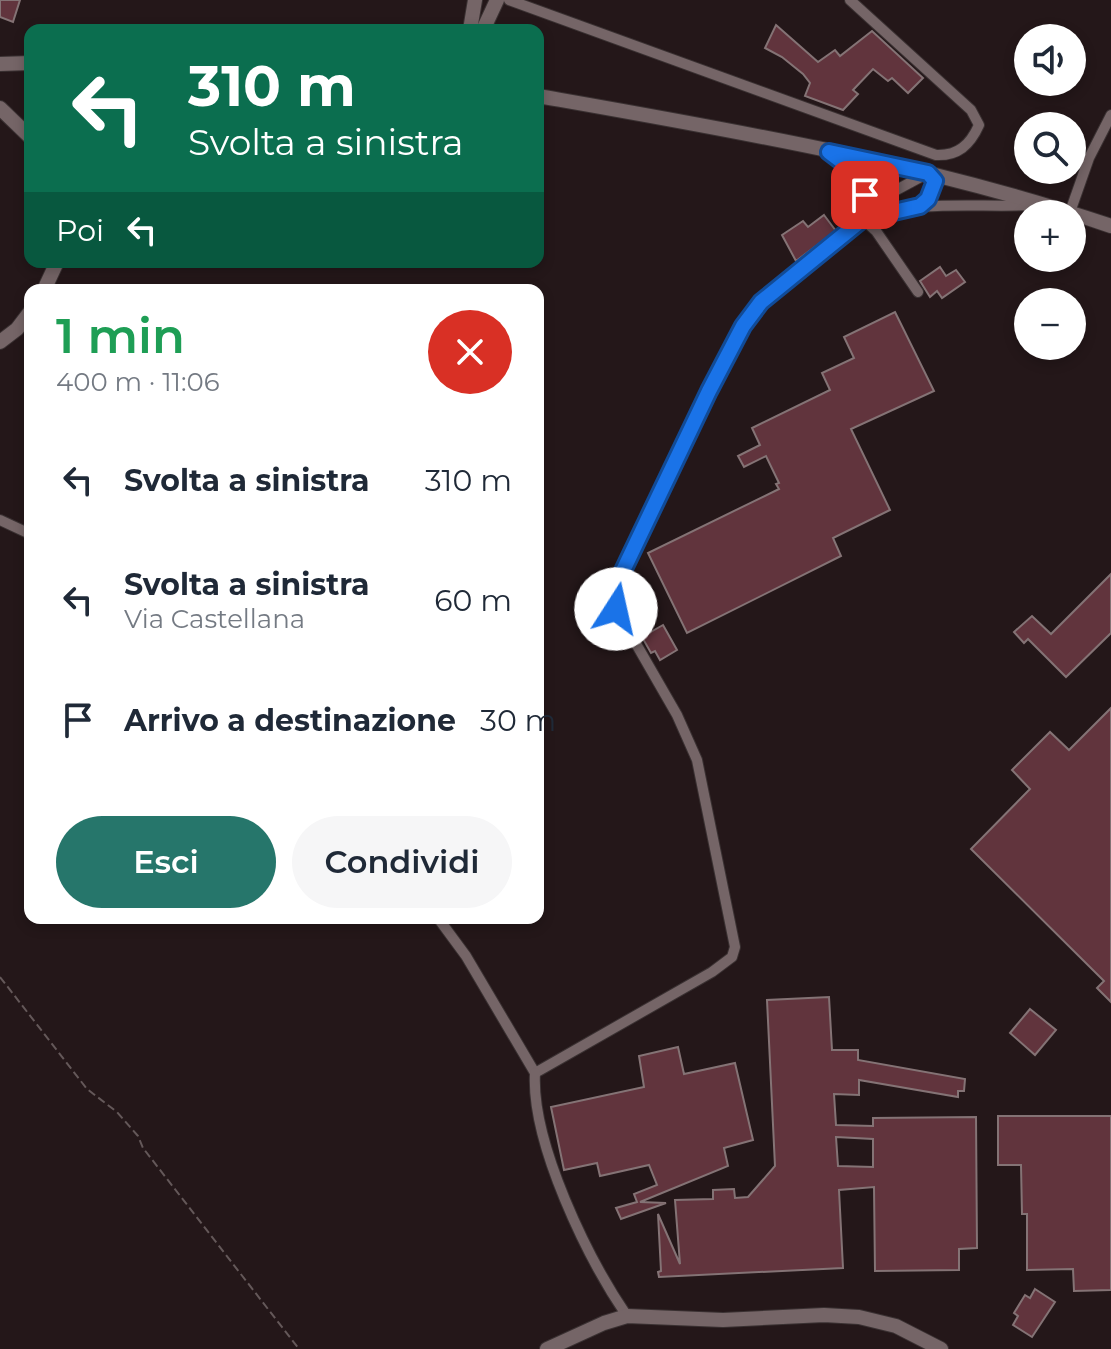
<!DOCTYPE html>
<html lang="it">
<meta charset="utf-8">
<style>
body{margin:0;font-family:Montserrat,sans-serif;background:#f6f6f7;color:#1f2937;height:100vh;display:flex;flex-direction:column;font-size:30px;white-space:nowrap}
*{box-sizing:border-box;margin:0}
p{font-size:26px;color:#747a83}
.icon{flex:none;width:44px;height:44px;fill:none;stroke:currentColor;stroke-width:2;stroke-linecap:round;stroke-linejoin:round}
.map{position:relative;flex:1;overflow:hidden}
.drawer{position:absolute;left:24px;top:284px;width:520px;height:640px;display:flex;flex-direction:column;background:#fff;border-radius:16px;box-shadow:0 4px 12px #0003}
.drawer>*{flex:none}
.banner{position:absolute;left:24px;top:24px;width:520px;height:244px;border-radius:16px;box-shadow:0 4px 12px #0003;background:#0b6e4f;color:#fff;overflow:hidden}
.controls{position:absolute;left:1014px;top:24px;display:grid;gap:16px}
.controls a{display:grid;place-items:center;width:72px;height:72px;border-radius:50%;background:#fff;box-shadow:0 4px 12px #0003;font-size:40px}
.pin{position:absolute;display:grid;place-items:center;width:68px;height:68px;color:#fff;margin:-34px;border-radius:16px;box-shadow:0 4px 12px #0006}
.me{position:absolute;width:88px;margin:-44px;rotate:10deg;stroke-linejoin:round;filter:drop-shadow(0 0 6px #0008)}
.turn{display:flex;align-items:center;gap:28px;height:168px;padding:0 32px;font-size:36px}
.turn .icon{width:104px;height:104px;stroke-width:2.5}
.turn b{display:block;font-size:56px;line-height:68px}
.then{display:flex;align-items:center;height:76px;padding:0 32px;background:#0003;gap:16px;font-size:30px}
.round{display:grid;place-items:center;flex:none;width:84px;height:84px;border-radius:42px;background:#f6f6f7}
.headline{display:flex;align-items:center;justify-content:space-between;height:136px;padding:0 32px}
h1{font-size:48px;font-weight:600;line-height:60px;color:#1e9e55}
.action{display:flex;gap:16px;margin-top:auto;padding:16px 32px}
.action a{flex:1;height:92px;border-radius:48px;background:#26766b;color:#fff;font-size:32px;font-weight:600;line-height:92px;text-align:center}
.action a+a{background:#f6f6f7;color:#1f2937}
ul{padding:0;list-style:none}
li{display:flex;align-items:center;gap:24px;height:120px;padding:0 32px}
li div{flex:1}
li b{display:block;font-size:30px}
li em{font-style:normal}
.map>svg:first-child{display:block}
</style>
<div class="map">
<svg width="1111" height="1349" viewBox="0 0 1111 1349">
<rect width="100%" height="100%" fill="#241719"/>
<g fill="#61343d" stroke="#847375" stroke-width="2" fill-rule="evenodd">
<polygon points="0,0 20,0 13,22 0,17"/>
<polygon points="776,25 818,62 835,50 840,56 872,31 923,78 908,93 892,78 888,81 873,69 853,90 858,94 843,110 805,96 810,83 803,74 782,57 765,48"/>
<polygon points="824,215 836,231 796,261 782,235 803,221 808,227"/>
<polygon points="940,267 946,276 956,270 965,282 942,298 937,291 930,297 920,281"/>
<polygon points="895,312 934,391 851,429 890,510 833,538 841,556 687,633 648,553 779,489 776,484 779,483 766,456 744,467 738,456 760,445 752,428 830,390 822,373 854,358 844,337"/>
<polygon points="1111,574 1111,633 1066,677 1028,639 1024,643 1014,632 1032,616 1051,634"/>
<polygon points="663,625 677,650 660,660 655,651 651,653 642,637"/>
<polygon points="1111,708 1111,1002 1097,988 1104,981 971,849 1030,789 1012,770 1050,732 1069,750"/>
<path d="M829,997L832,1050H858V1060L965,1079L964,1091H958V1097L859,1080V1095L834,1094L836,1125L873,1126V1118L976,1117L977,1248L959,1249V1270L875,1271L874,1187L839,1190L843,1268L659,1277L658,1272L661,1271L658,1214L680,1264L675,1200L713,1199V1190L734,1189L735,1198L748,1197L775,1166L767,1000ZM836,1137L873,1139V1167L838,1166Z"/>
<polygon points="1030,1009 1056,1030 1035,1055 1010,1033"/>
<polygon points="678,1047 684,1074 735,1063 753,1140 724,1148 728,1166 640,1202 666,1203 621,1219 616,1208 637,1202 634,1194 657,1185 649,1165 600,1176 597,1163 564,1170 551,1107 644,1087 639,1056"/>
<polygon points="998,1116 1111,1116 1111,1290 1074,1291 1073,1269 1027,1270 1027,1214 1022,1214 1021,1165 998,1165"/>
<polygon points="1035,1289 1055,1302 1032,1337 1013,1325 1018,1316 1014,1313 1025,1295 1030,1298"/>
</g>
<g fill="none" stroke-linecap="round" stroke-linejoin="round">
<g stroke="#3a3132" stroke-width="12">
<g id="street">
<path d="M509,0L936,155C958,156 970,145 979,125L971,110L850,0"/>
<path d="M830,152C860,175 865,177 863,217"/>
<polyline points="1070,212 1089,158 1111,115"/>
<path d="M865,218C920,199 978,208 1035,205"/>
<polyline points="863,219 876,231 918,292"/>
<polyline points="0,520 30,534"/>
<polyline points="438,918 466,956 535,1073"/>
<polyline points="535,1073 712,972 732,957 735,947 697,760 677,715 616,609 616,590 709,391 751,315 761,302 863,219 876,201 928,173 935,181 933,190 920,206"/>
<path d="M535,1073C531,1143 588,1259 627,1316"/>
</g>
</g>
<g stroke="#3a3132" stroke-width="16">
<g id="secondary">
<polyline points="470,30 475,0"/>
<polyline points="483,30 497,0"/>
<polyline points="0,64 30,63"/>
<path d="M538,96C731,130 925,163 1111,226"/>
<polyline points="0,108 30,137"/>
<polyline points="44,290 57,262"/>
<polyline points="0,342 17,329 30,312"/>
<polyline points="547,1349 604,1323 627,1316 723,1320 824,1315 859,1317 896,1326 941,1349"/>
</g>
</g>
<polyline stroke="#645859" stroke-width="2" stroke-dasharray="8 4" stroke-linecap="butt" points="0,977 87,1089 117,1112 138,1136 143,1148 299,1349"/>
<use href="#street" stroke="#756567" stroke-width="10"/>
<use href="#secondary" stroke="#756567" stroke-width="14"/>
</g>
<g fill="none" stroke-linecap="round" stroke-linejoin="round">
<g stroke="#114b97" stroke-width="20">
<polyline id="route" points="616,609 614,600 620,577 709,391 743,326 761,302 863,219 920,206 928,199 935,181 928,173 829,152 858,174 865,195"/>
</g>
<use href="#route" stroke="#1a73e8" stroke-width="14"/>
</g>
</svg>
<div class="controls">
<a><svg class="icon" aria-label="sound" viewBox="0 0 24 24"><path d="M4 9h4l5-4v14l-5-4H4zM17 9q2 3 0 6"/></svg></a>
<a><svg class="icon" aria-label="search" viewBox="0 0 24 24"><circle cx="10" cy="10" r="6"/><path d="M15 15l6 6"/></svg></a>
<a>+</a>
<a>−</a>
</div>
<div class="pin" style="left:865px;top:195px;background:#d93025"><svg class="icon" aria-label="arrive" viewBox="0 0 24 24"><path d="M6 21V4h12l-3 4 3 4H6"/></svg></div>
<svg class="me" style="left:616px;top:609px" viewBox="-20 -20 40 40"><circle r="19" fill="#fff"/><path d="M0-13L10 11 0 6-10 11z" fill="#1a73e8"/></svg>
<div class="banner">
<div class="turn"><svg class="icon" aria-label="left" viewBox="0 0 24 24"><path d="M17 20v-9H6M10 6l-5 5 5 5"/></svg><div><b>310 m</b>Svolta a sinistra</div></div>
<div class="then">Poi<svg class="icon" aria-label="left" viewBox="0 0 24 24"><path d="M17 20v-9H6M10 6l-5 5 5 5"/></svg></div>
</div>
<section class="drawer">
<div class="headline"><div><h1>1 min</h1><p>400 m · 11:06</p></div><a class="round" style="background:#d93025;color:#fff"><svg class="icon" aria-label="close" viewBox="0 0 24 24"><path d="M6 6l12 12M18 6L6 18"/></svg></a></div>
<ul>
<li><svg class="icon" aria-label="left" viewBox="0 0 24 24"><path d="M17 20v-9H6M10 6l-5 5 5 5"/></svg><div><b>Svolta a sinistra</b></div><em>310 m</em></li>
<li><svg class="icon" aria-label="left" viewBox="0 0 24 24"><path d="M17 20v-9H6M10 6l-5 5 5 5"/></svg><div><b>Svolta a sinistra</b><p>Via Castellana</p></div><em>60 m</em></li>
<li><svg class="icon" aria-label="arrive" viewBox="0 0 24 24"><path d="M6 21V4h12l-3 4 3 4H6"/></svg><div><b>Arrivo a destinazione</b></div><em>30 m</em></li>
</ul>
<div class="action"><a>Esci</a><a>Condividi</a></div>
</section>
</div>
